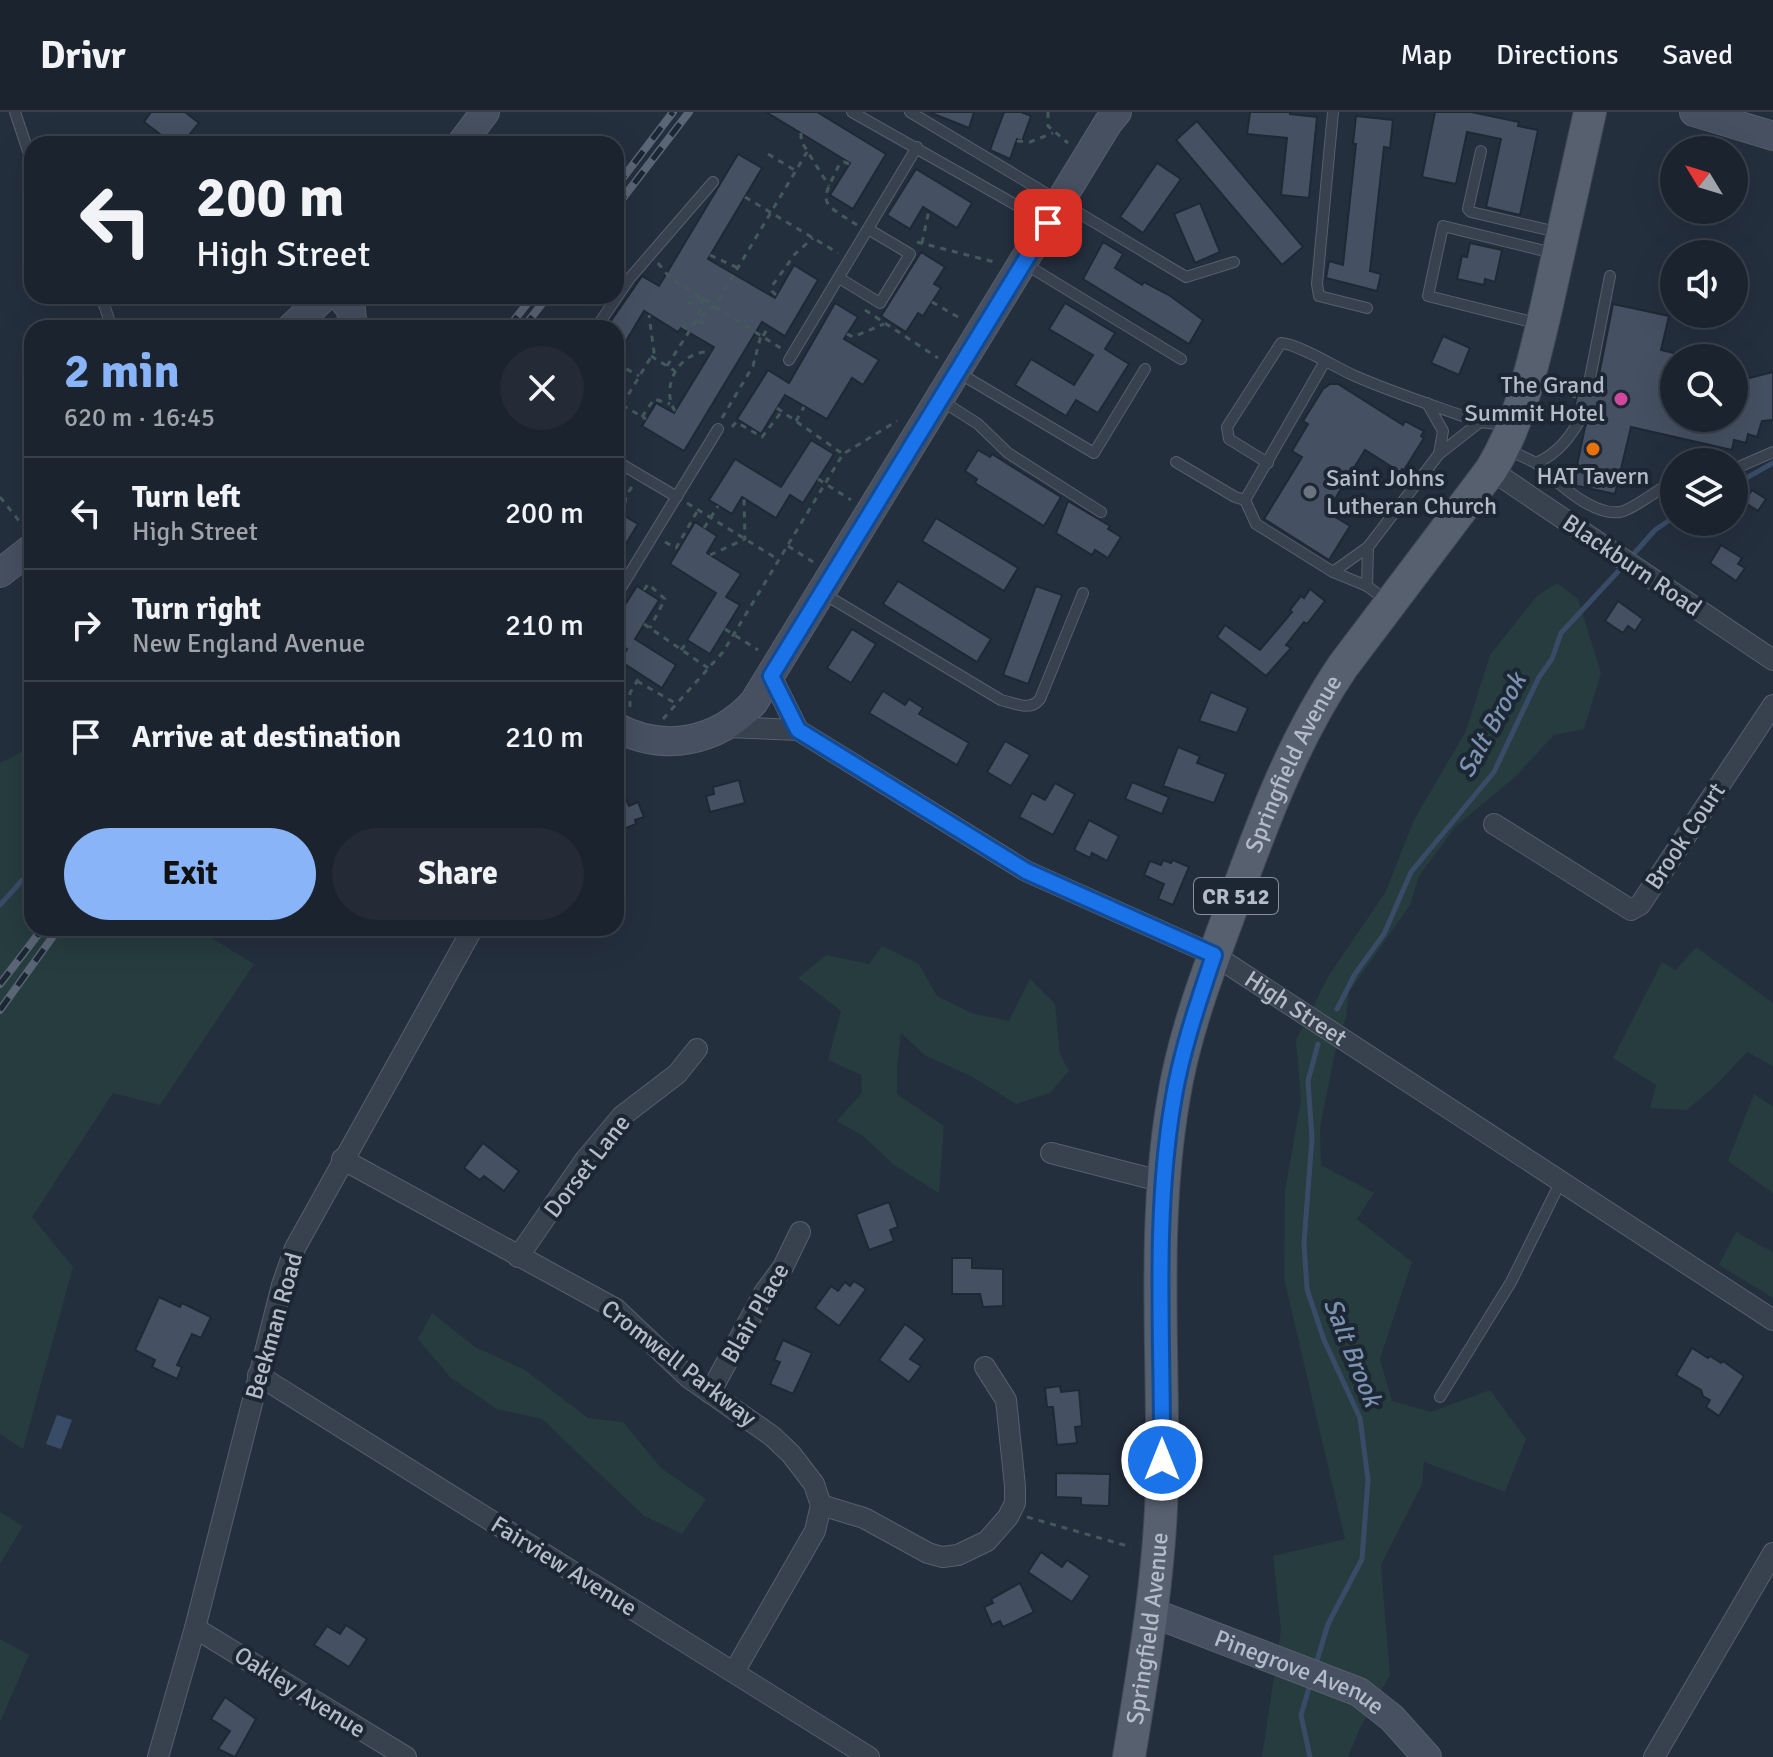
<!DOCTYPE html>
<meta charset="utf-8">
<style>
body{margin:0;font-family:Signika,sans-serif;background:#242b36;color:#f1f3f6;height:100vh;display:flex;flex-direction:column;font-size:30px;white-space:nowrap}
*{box-sizing:border-box;margin:0}
p{font-size:26px;color:#a0a4aa}
.icon{flex:none;width:44px;height:44px;fill:none;stroke:currentColor;stroke-width:2;stroke-linecap:round;stroke-linejoin:round}
.map{position:relative;flex:1;overflow:hidden}
.panel{position:absolute;left:24px;top:208px;width:600px;height:616px;display:flex;flex-direction:column;background:#1b232e;border-radius:24px;box-shadow:0 8px 32px #0002,0 0 0 2px #39404a}
.panel>*{flex:none}
.top-card{position:absolute;left:24px;top:24px;width:600px;height:168px;border-radius:24px;box-shadow:0 8px 32px #0002,0 0 0 2px #39404a;background:#1b232e;color:#f1f3f6;overflow:hidden}
.needle{width:52px;rotate:308deg}
.fabs{position:absolute;left:1660px;top:24px;display:grid;gap:16px}
.fabs a{display:grid;place-items:center;width:88px;height:88px;border-radius:50%;background:#1b232e;box-shadow:0 8px 32px #0002,0 0 0 2px #39404a;font-size:40px}
.pin{position:absolute;display:grid;place-items:center;width:68px;height:68px;color:#fff;margin:-34px;border-radius:16px;box-shadow:0 4px 12px #0006}
.me{position:absolute;width:88px;margin:-44px;rotate:0deg;stroke-linejoin:round;filter:drop-shadow(0 0 6px #0008)}
.turn{display:flex;align-items:center;gap:28px;height:168px;padding:0 40px;font-size:36px}
.turn .icon{width:104px;height:104px;stroke-width:2.5}
.turn b{display:block;font-size:56px;line-height:68px}
.round{display:grid;place-items:center;flex:none;width:84px;height:84px;border-radius:42px;background:#242b36}
.head{display:flex;align-items:center;justify-content:space-between;height:136px;padding:0 40px}
h1{font-size:48px;font-weight:800;line-height:60px;color:#8ab4f8}
.cta{display:flex;gap:16px;margin-top:auto;padding:16px 40px}
.cta a{flex:1;height:92px;border-radius:48px;background:#8ab4f8;color:#111;font-size:32px;font-weight:800;line-height:92px;text-align:center}
.cta a+a{background:#242b36;color:#f1f3f6}
ul{padding:0;list-style:none}
li{display:flex;align-items:center;gap:24px;height:112px;padding:0 40px;border-top:2px solid #39404a}
li div{flex:1}
li b{display:block;font-size:30px}
li em{font-style:normal}
header{display:flex;align-items:center;gap:48px;box-sizing:border-box;height:112px;padding:0 40px;background:#1b232e;border-bottom:2px solid #39404a}
header strong{font-size:38px}
nav{display:flex;gap:44px;margin-inline-start:auto;font-size:28px}
.map>svg:first-child{display:block}
</style>
<header>
<strong>Drivr</strong>
<nav><a>Map</a><a>Directions</a><a>Saved</a></nav>
</header>
<div class="map">
<svg width="1773" height="1645" viewBox="0 0 1773 1645">
<rect width="100%" height="100%" fill="#242f3e"/>
<g fill="#263c3f">
<polygon points="1557,471 1578,487 1601,561 1584,617 1554,623 1516,664 1456,714 1419,764 1410,793 1349,880 1346,905 1335,940 1320,1015 1321,1053 1374,1081 1357,1107 1412,1150 1380,1247 1392,1289 1431,1300 1490,1278 1526,1327 1505,1380 1424,1350 1422,1372 1381,1453 1390,1563 1360,1616 1348,1645 1262,1645 1281,1518 1273,1444 1345,1427 1284,1166 1285,1079 1301,988 1296,928 1329,863 1385,781 1414,708 1466,619 1490,543 1536,485"/>
<polygon points="32,635 32,816 195,816 254,852 160,993 113,981 32,1105 73,1155 23,1337 0,1322 0,651"/>
<polygon points="882,834 919,852 937,884 971,901 1009,909 1030,867 1055,892 1060,942 1069,959 1050,981 1016,992 971,964 926,944 901,921 897,956 897,982 944,1014 939,1081 894,1053 863,1024 837,1009 862,981 861,963 828,948 841,899 798,866 826,843 869,852"/>
<polygon points="1696,835 1773,891 1773,954 1747,940 1717,972 1687,998 1650,996 1656,973 1613,946 1662,850 1676,858"/>
<polygon points="1754,982 1773,995 1773,1081 1728,1049"/>
<polygon points="1736,1120 1773,1140 1773,1186 1719,1153"/>
<polygon points="432,1201 475,1235 525,1258 588,1306 623,1310 661,1356 706,1387 682,1422 644,1404 542,1307 497,1297 451,1266 418,1227"/>
<polygon points="0,1400 23,1414 0,1452"/>
<polygon points="0,1527 29,1543 0,1610"/>
</g>
<polygon fill="#394c67" points="57,1303 72,1308 61,1337 46,1332"/>
<g fill="none" stroke-linecap="round" stroke-linejoin="round">
<g stroke="#394c67" stroke-width="5">
<polyline points="1734,373 1773,351"/>
<polyline points="1631,445 1655,418 1674,405"/>
<polyline points="0,793 32,757"/>
<polyline points="1337,897 1355,862 1384,822 1411,760 1494,660 1539,565 1552,547 1561,521 1625,452"/>
<polyline points="1316,1552 1328,1512 1362,1447 1368,1368 1360,1306 1324,1228 1307,1177 1304,1131 1312,1026 1308,969 1318,932"/>
<polyline points="1310,1645 1301,1603 1311,1569"/>
</g>
</g>
<g fill="#455162" stroke="#1f2835" stroke-width="2">
<polygon points="151,0 185,0 199,11 182,32 173,32 144,10"/>
<polygon points="766,0 817,0 886,42 853,97 830,83 850,51"/>
<polygon points="929,0 974,0 969,16"/>
<polygon points="1004,0 1021,0 1031,4 1022,29 1017,27 1010,47 990,38"/>
<polygon points="1250,0 1290,0 1290,2 1317,5 1309,86 1281,83 1287,26 1247,22"/>
<polygon points="1435,0 1471,0 1519,10 1518,14 1538,18 1520,103 1486,95 1501,27 1467,20 1456,72 1422,65"/>
<polygon points="1356,4 1393,8 1390,36 1384,35 1370,159 1381,162 1377,179 1326,166 1329,149 1343,153 1356,32 1353,32"/>
<polygon points="1197,9 1303,135 1282,153 1176,28"/>
<polygon points="738,42 762,56 708,147 775,186 794,153 818,168 785,224 762,210 684,339 642,314 656,291 674,301 714,235 681,216 678,220 644,199 616,246 616,216 606,216 642,164 659,174"/>
<polygon points="1157,51 1181,67 1143,121 1120,105"/>
<polygon points="916,57 972,91 957,116 923,95 910,117 887,103"/>
<polygon points="1200,91 1220,140 1195,151 1174,102"/>
<polygon points="1103,130 1123,142 1115,156 1142,173 1144,170 1169,183 1203,208 1189,232 1083,167"/>
<polygon points="1470,131 1502,138 1495,170 1485,167 1484,173 1457,167 1462,144 1467,145"/>
<polygon points="921,140 945,155 934,172 941,176 923,204 918,201 906,220 881,204"/>
<polygon points="835,191 858,205 844,227 879,248 863,273 852,266 827,307 785,283 761,322 737,307 768,258 789,271"/>
<polygon points="1065,191 1115,221 1105,237 1129,252 1098,301 1076,288 1066,304 1015,273 1031,247 1074,273 1093,243 1049,217"/>
<polygon points="1613,192 1669,204 1661,238 1674,241 1674,306 1734,306 1734,270 1773,260 1773,308 1762,309 1757,325 1748,322 1746,331 1734,328 1732,338 1631,315 1615,382 1573,373 1585,315 1590,303 1583,296 1573,301 1580,269 1587,279 1592,278 1597,273"/>
<polygon points="1443,224 1470,236 1459,263 1431,251"/>
<polygon points="1330,272 1338,272 1403,313 1405,309 1424,319 1421,324 1424,326 1404,358 1402,357 1400,360 1365,338 1327,400 1350,414 1329,448 1264,407 1302,345 1292,339 1308,312 1303,309 1323,277"/>
<polygon points="811,328 834,342 803,391 790,383 776,406 742,385 732,402 709,388 735,347 781,375"/>
<polygon points="978,338 990,345 992,342 1061,385 1044,414 975,371 977,367 965,359"/>
<polygon points="1752,378 1766,387 1758,399 1744,390"/>
<polygon points="1068,389 1110,414 1108,417 1121,425 1108,446 1095,438 1092,443 1056,421"/>
<polygon points="616,399 638,412 616,448"/>
<polygon points="936,406 1018,456 1004,479 922,429"/>
<polygon points="695,410 717,424 707,441 741,462 726,485 740,493 710,542 687,528 716,481 670,452"/>
<polygon points="1721,433 1742,446 1738,452 1745,456 1736,469 1710,451"/>
<polygon points="898,469 991,527 977,550 883,492"/>
<polygon points="637,474 659,488 635,527 676,553 662,576 620,549 627,537 616,530 616,507"/>
<polygon points="1036,474 1062,483 1028,572 1003,563"/>
<polygon points="1310,477 1325,489 1307,512 1304,510 1286,533 1291,536 1266,564 1217,525 1225,513 1260,538 1292,500 1290,498 1301,484 1304,486"/>
<polygon points="1618,489 1643,507 1635,519 1628,514 1623,521 1605,509"/>
<polygon points="852,517 876,532 851,571 827,556"/>
<polygon points="883,579 905,593 909,587 923,596 919,602 969,631 957,653 869,601"/>
<polygon points="1211,580 1248,596 1237,621 1199,609"/>
<polygon points="1005,629 1030,643 1011,674 987,660"/>
<polygon points="1178,635 1200,644 1197,651 1226,662 1214,691 1163,674"/>
<polygon points="739,668 745,691 710,700 706,684 714,682 713,675"/>
<polygon points="1132,670 1169,685 1162,702 1125,687"/>
<polygon points="1055,671 1075,682 1053,723 1019,705 1032,681 1045,688"/>
<polygon points="626,687 629,694 638,690 644,705 635,708 636,712 616,720 616,691"/>
<polygon points="1089,708 1119,724 1107,749 1092,741 1090,746 1074,738"/>
<polygon points="1163,748 1171,751 1173,748 1189,755 1173,793 1158,787 1164,772 1144,763 1150,749 1161,753"/>
<polygon points="483,1031 519,1059 504,1079 484,1064 480,1068 464,1056"/>
<polygon points="889,1090 898,1115 890,1118 894,1129 869,1138 856,1102"/>
<polygon points="952,1146 972,1146 972,1156 1003,1157 1003,1194 983,1195 980,1182 952,1182"/>
<polygon points="854,1169 866,1177 839,1214 815,1196 831,1174 838,1179 845,1170 850,1174"/>
<polygon points="159,1185 180,1195 182,1191 211,1205 201,1226 192,1222 177,1253 182,1255 177,1267 152,1255 155,1248 135,1238"/>
<polygon points="905,1212 925,1227 910,1247 921,1254 909,1270 879,1248"/>
<polygon points="783,1228 812,1241 793,1282 770,1272 780,1250 774,1248"/>
<polygon points="1692,1236 1708,1246 1710,1244 1721,1251 1723,1249 1744,1264 1719,1304 1706,1295 1710,1288 1703,1284 1701,1278 1676,1263"/>
<polygon points="1060,1274 1061,1280 1079,1278 1082,1314 1075,1315 1077,1331 1057,1333 1053,1295 1047,1295 1045,1276"/>
<polygon points="1056,1361 1110,1362 1109,1394 1081,1393 1081,1386 1056,1385"/>
<polygon points="1041,1440 1062,1455 1067,1448 1090,1464 1072,1490 1028,1460"/>
<polygon points="1020,1471 1034,1500 1003,1515 1000,1509 992,1513 984,1495 993,1491 991,1487"/>
<polygon points="346,1513 367,1527 349,1555 314,1533 327,1514 340,1522"/>
<polygon points="225,1585 256,1607 235,1645 218,1637 230,1619 211,1607"/>
</g>
<g fill="none" stroke-linecap="round" stroke-linejoin="round">
<g stroke="#565f6c" stroke-width="12">
<g id="lane">
<polyline points="15,0 32,51"/>
<polyline points="852,0 1046,110"/>
<polyline points="910,0 1186,165 1234,150"/>
<polyline points="1333,0 1317,172 1319,184 1367,196"/>
<polyline points="1481,39 1468,97 1471,100 1557,120"/>
<polyline points="1025,152 1181,247"/>
<polyline points="839,166 880,191 910,142 868,117"/>
<polyline points="101,184 112,216"/>
<polyline points="1540,212 1428,184 1443,114 1553,141"/>
<polyline points="596,216 630,166 713,70"/>
<polyline points="789,248 917,35"/>
<polyline points="1324,251 1245,388 1256,412 1333,460 1367,474 1387,489"/>
<polyline points="959,261 1094,341 1145,257"/>
<polyline points="1589,271 1610,164"/>
<polyline points="942,289 978,312 1008,341 1101,400"/>
<polyline points="1427,291 1443,319 1439,342"/>
<path d="M1507,337L1536,351C1558,342 1571,324 1582,304"/>
<polyline points="616,349 677,385"/>
<polyline points="1176,350 1235,385 1245,388"/>
<path d="M1268,351L1229,327L1227,315L1281,231C1298,232 1337,256 1355,264C1396,282 1438,295 1480,310"/>
<path d="M1536,351C1556,369 1591,404 1620,400C1630,399 1663,375 1674,368"/>
<polyline points="1734,357 1773,340"/>
<polyline points="1333,460 1368,435"/>
<polyline points="1367,474 1368,435 1439,342 1480,310 1507,313"/>
<path d="M824,482L1001,588C1015,591 1030,600 1040,587L1083,481"/>
<polyline points="616,484 718,317"/>
<polyline points="1440,1285 1511,1170 1561,1069"/>
</g>
</g>
<g stroke="#565f6c" stroke-width="22">
<g id="street">
<polyline points="1491,358 1773,548"/>
<path id="s1" d="M771,564L798,618L1026,759L1214,843L1773,1208"/>
<polyline points="726,615 798,618"/>
<polyline points="1494,712 1631,798 1640,793 1773,593"/>
<polyline points="1051,1041 1164,1070"/>
<polyline points="342,1047 616,1197 689,1266 772,1324 791,1342 814,1372 821,1393 815,1419 734,1560"/>
<polyline points="518,1145 585,1048 622,1004 677,962 697,937"/>
<polyline points="258,1263 869,1645"/>
<polyline points="710,1281 764,1181 783,1155 800,1120"/>
<polyline points="821,1393 864,1406 928,1441 942,1445 958,1443 987,1429 1008,1405 1015,1391 1015,1374 1006,1288 985,1255"/>
<polyline points="195,1516 406,1645"/>
<polyline points="158,1645 195,1516 282,1173 295,1136 473,816"/>
<polyline points="1654,1645 1773,1441"/>
</g>
</g>
<g stroke="#565f6c" stroke-width="30">
<g id="secondary">
<polyline points="1694,0 1773,24"/>
<polyline points="461,32 485,0"/>
<polyline points="341,184 351,198 353,216"/>
<polyline points="291,216 325,184"/>
<polyline points="0,461 32,436"/>
<path d="M616,615C664,641 718,630 754,590L1108,11L1117,0"/>
<path id="s2" d="M1153,1501L1359,1580L1392,1606L1427,1645"/>
</g>
</g>
<g stroke="#414a57" stroke-width="34">
<g id="primary">
<path id="s3" d="M1129,1645C1144,1553 1160,1463 1162,1370C1164,1244 1152,1115 1173,990C1183,925 1207,862 1230,800C1261,715 1292,629 1343,554L1491,358C1521,309 1533,251 1546,197C1561,131 1575,66 1590,0"/>
</g>
</g>
<g stroke="#44595c" stroke-width="3" stroke-dasharray="6 6" stroke-linecap="butt">
<polyline points="1048,0 1048,14 1068,31"/>
<polyline points="801,21 801,29 829,74"/>
<polyline points="1017,29 1030,30 1053,21"/>
<polyline points="768,42 796,59"/>
<path d="M849,52L844,50L840,51C820,93 818,88 857,113"/>
<polyline points="745,85 838,141"/>
<polyline points="917,130 998,151"/>
<polyline points="922,131 929,98"/>
<polyline points="710,143 738,156"/>
<polyline points="658,151 670,166 782,237"/>
<polyline points="776,183 772,179 772,174 795,142 813,126"/>
<polyline points="703,186 697,207 706,213"/>
<polyline points="932,190 963,208"/>
<polyline points="687,192 695,189 699,184"/>
<polyline points="865,198 938,246"/>
<polyline points="682,214 690,219"/>
<polyline points="847,222 853,225 884,212"/>
<polyline points="763,224 769,214"/>
<polyline points="651,244 675,259"/>
<polyline points="616,251 639,264"/>
<polyline points="667,254 697,207 715,194 807,40"/>
<polyline points="1549,279 1576,285"/>
<polyline points="622,293 646,307"/>
<polyline points="777,296 843,342"/>
<path d="M675,299C659,274 681,237 711,240"/>
<polyline points="616,303 654,240 649,203"/>
<polyline points="642,305 654,287 670,292"/>
<polyline points="722,306 753,254 761,223"/>
<polyline points="796,309 804,295"/>
<polyline points="732,315 736,310 762,325 782,299"/>
<polyline points="818,367 851,388"/>
<polyline points="0,385 24,415"/>
<polyline points="687,391 779,448"/>
<polyline points="623,403 626,384 633,373"/>
<polyline points="704,416 718,394"/>
<polyline points="665,430 676,436 698,398"/>
<polyline points="788,434 813,450"/>
<polyline points="710,443 745,427 744,386"/>
<polyline points="644,478 648,472 665,487 650,516"/>
<polyline points="644,512 708,556"/>
<polyline points="725,517 758,538"/>
<polyline points="681,538 688,529"/>
<polyline points="637,569 675,591"/>
<polyline points="630,595 630,581 640,564"/>
<polyline points="663,607 723,540 843,342 897,309"/>
<polyline points="1027,1405 1131,1435"/>
</g>
<use href="#lane" stroke="#38414e" stroke-width="10"/>
<use href="#street" stroke="#38414e" stroke-width="20"/>
<use href="#secondary" stroke="#465061" stroke-width="28"/>
<use href="#primary" stroke="#56606e" stroke-width="32"/>
<g stroke="#5a6575" stroke-width="8">
<g id="rail">
<polyline points="616,75 673,0"/>
<polyline points="616,95 689,0"/>
<polyline points="508,216 533,184"/>
<polyline points="523,216 548,184"/>
<polyline points="0,872 43,816"/>
<polyline points="0,898 59,816"/>
</g>
</g>
<use href="#rail" stroke="#1d2633" stroke-width="5" stroke-dasharray="15" stroke-linecap="butt"/>
</g>
<g fill="none" stroke-linecap="round" stroke-linejoin="round">
<g stroke="#114b97" stroke-width="20">
<path id="route" d="M1048,111L771,564L798,618L1026,759L1214,843C1198,891 1181,940 1173,990C1153,1107 1163,1230 1162,1348"/>
</g>
<use href="#route" stroke="#1a73e8" stroke-width="14"/>
</g>
<circle fill="#d1479c" stroke="#1d2633" stroke-width="3" cx="1621" cy="287" r="8"/>
<circle fill="#e8710a" stroke="#1d2633" stroke-width="3" cx="1593" cy="337" r="8"/>
<circle fill="#6b7280" stroke="#1d2633" stroke-width="3" cx="1310" cy="380" r="8"/>
<g text-anchor="middle" stroke-width="8" stroke-linejoin="round" paint-order="stroke">
<rect fill="#1d2633" stroke="#878f9c" stroke-width="2" x="1194" y="766" width="84" height="36" rx="6"/>
<g font-size="22" font-weight="bold" fill="#b4bcc9">
<text x="1236" y="792">CR 512</text>
</g>
<g font-size="24" fill="#b4bcc9" stroke="#1d2633" text-anchor="end">
<text x="1605" y="281">The Grand<tspan x="1605" dy="28">Summit Hotel</tspan></text>
<text x="1593" y="372" text-anchor="middle">HAT Tavern</text>
<text x="1326" y="374" text-anchor="start">Saint Johns<tspan x="1326" dy="28">Lutheran Church</tspan></text>
</g>
<g font-size="24" fill="#b4bcc9" stroke="#1d2633">
<text transform="translate(1632 453) rotate(34)" y="8">Blackburn Road</text>
<text dy="8" stroke="none"><textPath href="#s3" startOffset="1018">Springfield Avenue</textPath></text>
<text transform="translate(1685 724) rotate(-56)" y="8">Brook Court</text>
<text dy="8" stroke="none"><textPath href="#s1" startOffset="632">High Street</textPath></text>
<text transform="translate(587 1054) rotate(-52)" y="8">Dorset Lane</text>
<text transform="translate(755 1201) rotate(-60)" y="8">Blair Place</text>
<text transform="translate(274 1214) rotate(-74)" y="8">Beekman Road</text>
<text transform="translate(679 1251) rotate(38)" y="8">Cromwell Parkway</text>
<text transform="translate(564 1454) rotate(32)" y="8">Fairview Avenue</text>
<text dy="8" stroke="none"><textPath href="#s3" startOffset="130">Springfield Avenue</textPath></text>
<text dy="8" stroke="none"><textPath href="#s2" startOffset="158">Pinegrove Avenue</textPath></text>
<text transform="translate(300 1580) rotate(32)" y="8">Oakley Avenue</text>
</g>
<g font-size="26" font-style="italic" fill="#7c92b1" stroke="#1d2633">
<text transform="translate(1491 613) rotate(-61)" y="9">Salt Brook</text>
<text transform="translate(1353 1240) rotate(68)" y="9">Salt Brook</text>
</g>
</g>
</svg>
<div class="fabs">
<a><svg class="needle" viewBox="-14 -14 28 28"><path d="M0-13l5 13h-10z" fill="#e53935"/><path d="M0 13l5-13h-10z" fill="#a0a4aa"/></svg></a>
<a><svg class="icon" aria-label="sound" viewBox="0 0 24 24"><path d="M4 9h4l5-4v14l-5-4H4zM17 9q2 3 0 6"/></svg></a>
<a><svg class="icon" aria-label="search" viewBox="0 0 24 24"><circle cx="10" cy="10" r="6"/><path d="M15 15l6 6"/></svg></a>
<a><svg class="icon" aria-label="layers" viewBox="0 0 24 24"><path d="M12 4l9 5-9 5-9-5zM3 14l9 5 9-5"/></svg></a>
</div>
<div class="pin" style="left:1048px;top:111px;background:#d93025"><svg class="icon" aria-label="arrive" viewBox="0 0 24 24"><path d="M6 21V4h12l-3 4 3 4H6"/></svg></div>
<svg class="me" style="left:1162px;top:1348px" viewBox="-20 -20 40 40"><circle r="17" fill="#1a73e8" stroke="#fff" stroke-width="3"/><path d="M0-11L8 9 0 5-8 9z" fill="#fff"/></svg>
<div class="top-card">
<div class="turn"><svg class="icon" aria-label="left" viewBox="0 0 24 24"><path d="M17 20v-9H6M10 6l-5 5 5 5"/></svg><div><b>200 m</b>High Street</div></div>
</div>
<section class="panel">
<div class="head"><div><h1>2 min</h1><p>620 m · 16:45</p></div><a class="round"><svg class="icon" aria-label="close" viewBox="0 0 24 24"><path d="M6 6l12 12M18 6L6 18"/></svg></a></div>
<ul>
<li><svg class="icon" aria-label="left" viewBox="0 0 24 24"><path d="M17 20v-9H6M10 6l-5 5 5 5"/></svg><div><b>Turn left</b><p>High Street</p></div><em>200 m</em></li>
<li><svg class="icon" aria-label="right" viewBox="0 0 24 24"><path d="M7 20v-9h11M14 6l5 5-5 5"/></svg><div><b>Turn right</b><p>New England Avenue</p></div><em>210 m</em></li>
<li><svg class="icon" aria-label="arrive" viewBox="0 0 24 24"><path d="M6 21V4h12l-3 4 3 4H6"/></svg><div><b>Arrive at destination</b></div><em>210 m</em></li>
</ul>
<div class="cta"><a>Exit</a><a>Share</a></div>
</section>
</div>
